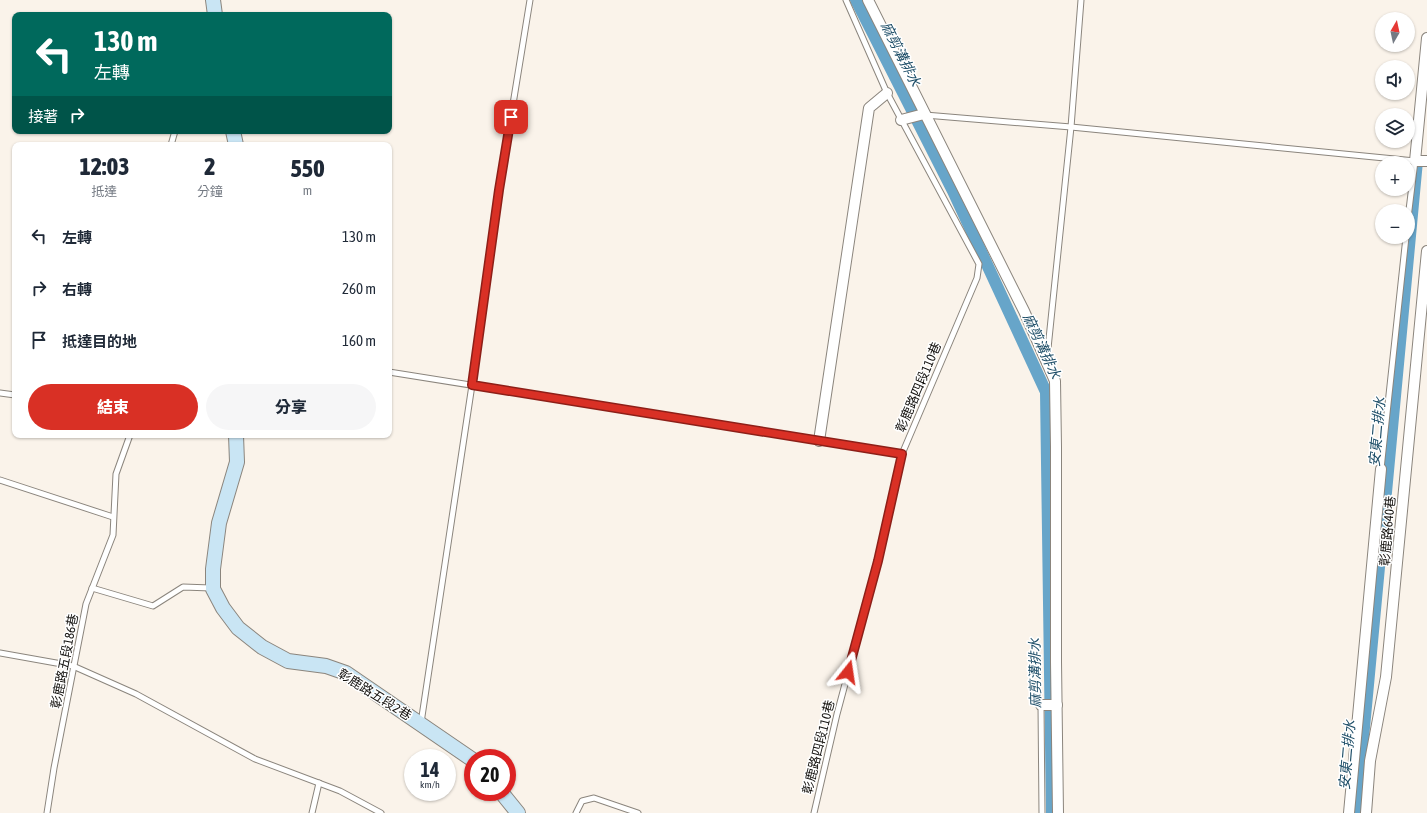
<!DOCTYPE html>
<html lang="zh-TW">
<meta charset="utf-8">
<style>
body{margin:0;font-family:"Asap Condensed","Noto Sans TC",sans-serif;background:#f6f6f7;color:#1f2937;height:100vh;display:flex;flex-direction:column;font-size:15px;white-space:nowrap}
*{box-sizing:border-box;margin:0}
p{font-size:13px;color:#747a83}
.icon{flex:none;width:22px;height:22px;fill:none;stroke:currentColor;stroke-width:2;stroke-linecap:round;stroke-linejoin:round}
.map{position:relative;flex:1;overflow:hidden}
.details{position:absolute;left:12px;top:142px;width:380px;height:296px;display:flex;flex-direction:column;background:#fff;border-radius:8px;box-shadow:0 1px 3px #0004}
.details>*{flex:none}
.guide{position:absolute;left:12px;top:12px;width:380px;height:122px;border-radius:8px;box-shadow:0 1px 3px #0004;background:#00695c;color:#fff;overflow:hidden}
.needle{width:26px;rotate:9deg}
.fabs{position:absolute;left:1375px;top:12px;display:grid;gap:8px}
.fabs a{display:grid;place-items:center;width:40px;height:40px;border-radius:50%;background:#fff;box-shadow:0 1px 3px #0004;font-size:20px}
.speed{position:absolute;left:404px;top:749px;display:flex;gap:8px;font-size:20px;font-weight:700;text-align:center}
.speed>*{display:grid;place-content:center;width:52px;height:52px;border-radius:50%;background:#fff;box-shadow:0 1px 3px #0004;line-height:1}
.speed small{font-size:10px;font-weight:400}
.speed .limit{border:6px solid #d22;background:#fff;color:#111}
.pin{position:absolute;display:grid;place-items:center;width:34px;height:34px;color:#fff;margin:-17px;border-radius:8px;box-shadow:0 2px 6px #0006}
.me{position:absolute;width:44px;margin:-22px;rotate:15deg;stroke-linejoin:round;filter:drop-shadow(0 0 3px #0008)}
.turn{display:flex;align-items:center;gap:14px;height:84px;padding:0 16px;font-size:18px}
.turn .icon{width:52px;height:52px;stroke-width:2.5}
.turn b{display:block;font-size:28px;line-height:34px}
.then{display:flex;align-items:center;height:38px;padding:0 16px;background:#0003;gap:8px;font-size:15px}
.eta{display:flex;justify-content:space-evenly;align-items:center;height:68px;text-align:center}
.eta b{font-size:24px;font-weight:800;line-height:28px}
.primary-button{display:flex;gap:8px;margin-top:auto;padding:8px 16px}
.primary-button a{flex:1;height:46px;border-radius:24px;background:#d93025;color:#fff;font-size:16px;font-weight:800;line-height:46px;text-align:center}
.primary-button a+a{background:#f6f6f7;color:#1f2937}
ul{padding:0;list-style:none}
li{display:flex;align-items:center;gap:12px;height:52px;padding:0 16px}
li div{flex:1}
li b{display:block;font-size:15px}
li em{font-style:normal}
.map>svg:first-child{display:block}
</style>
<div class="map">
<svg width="1427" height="813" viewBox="0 0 1427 813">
<rect width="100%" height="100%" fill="#faf3ea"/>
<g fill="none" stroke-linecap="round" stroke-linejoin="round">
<g stroke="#67a5c9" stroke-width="12">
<polyline points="856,0 953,191 1046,392 1052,813"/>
<polyline points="1356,813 1417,161"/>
</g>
<g stroke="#8b857d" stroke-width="7">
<g id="lane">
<polyline points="925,115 1071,127 1415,161 1408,218"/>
<polyline points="171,145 175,131"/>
<polyline points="1047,358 1071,127 1081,0"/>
<polyline points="389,372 902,454"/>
<polyline points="0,393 15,395"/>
<polyline points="1381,469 1406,237"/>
<polyline points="0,480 113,517"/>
<polyline points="92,588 153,606 183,587 211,588"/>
<polyline points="0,653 73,666 136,694 255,759 340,791 381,813"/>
<polyline points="1041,705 1042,813"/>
<polyline points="421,723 472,385 499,190 530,0"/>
<polyline points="47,813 54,768 86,604 113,535 116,474 130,435"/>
<polyline points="312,813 319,783"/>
<polyline points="576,813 582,801 594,798 638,813"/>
<polyline points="814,813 837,714 878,561 902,454 977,278 979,264 887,93 846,0"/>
</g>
</g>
<g stroke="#8b857d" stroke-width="12">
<g id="street">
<polyline points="868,0 1024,311 1055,381 1056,447 1056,662 1058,813"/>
<polyline points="1427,38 1415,161 1427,161"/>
<polyline points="901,120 924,114"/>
<polyline points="819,441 869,108 887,93"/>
<polyline points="1041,705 1057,705"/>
<polyline points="1349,813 1381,469"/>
<polyline points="1366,813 1370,761 1386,677 1427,251"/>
</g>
</g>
<g stroke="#8b857d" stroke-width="16">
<g id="secondary">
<polyline points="213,0 215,15"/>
<polyline points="233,131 236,145"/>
<polyline points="236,435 237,462 219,523 213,569 213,589 223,608 238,628 262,647 288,661 326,666 346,673 473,760"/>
<polyline points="501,792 518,813"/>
</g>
</g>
<use href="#lane" stroke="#fff" stroke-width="5"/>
<use href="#street" stroke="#fff" stroke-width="10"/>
<use href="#secondary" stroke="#c9e5f4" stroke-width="14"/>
</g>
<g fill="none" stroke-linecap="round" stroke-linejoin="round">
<g stroke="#8d1f18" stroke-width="10">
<polyline id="route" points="511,117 499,190 472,385 902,454 878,561 848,672"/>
</g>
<use href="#route" stroke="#d93025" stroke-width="7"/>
</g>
<g text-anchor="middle" stroke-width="3" stroke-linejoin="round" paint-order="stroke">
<g font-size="13" fill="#14120f" stroke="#fff">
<text transform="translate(918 387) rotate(-67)" y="5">彰鹿路四段110巷</text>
<text transform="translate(1387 531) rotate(-85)" y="5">彰鹿路640巷</text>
<text transform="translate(64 661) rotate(-79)" y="5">彰鹿路五段186巷</text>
<text transform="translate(375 694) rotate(32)" y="5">彰鹿路五段2巷</text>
<text transform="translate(818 747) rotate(-76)" y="5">彰鹿路四段110巷</text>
</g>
<g font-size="14" font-style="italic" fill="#1e4e68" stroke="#fff">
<text transform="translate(901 54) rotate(63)" y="5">麻剪溝排水</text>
<text transform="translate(1042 346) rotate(65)" y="5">麻剪溝排水</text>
<text transform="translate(1377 432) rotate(-85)" y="5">安東二排水</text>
<text transform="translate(1035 673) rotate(-91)" y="5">麻剪溝排水</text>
<text transform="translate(1347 755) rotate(-85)" y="5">安東二排水</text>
</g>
</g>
</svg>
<div class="fabs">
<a><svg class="needle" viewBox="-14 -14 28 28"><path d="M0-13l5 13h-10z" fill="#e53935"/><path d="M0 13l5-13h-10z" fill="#747a83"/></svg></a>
<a><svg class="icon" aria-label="sound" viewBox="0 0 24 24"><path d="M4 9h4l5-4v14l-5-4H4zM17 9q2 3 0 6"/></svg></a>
<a><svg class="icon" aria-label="layers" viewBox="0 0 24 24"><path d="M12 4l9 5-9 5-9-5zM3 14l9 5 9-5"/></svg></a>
<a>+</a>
<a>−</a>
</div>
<div class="speed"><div>14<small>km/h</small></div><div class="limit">20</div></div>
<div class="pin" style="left:511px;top:117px;background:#d93025"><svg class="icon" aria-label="arrive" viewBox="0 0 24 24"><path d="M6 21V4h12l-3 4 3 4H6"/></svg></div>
<svg class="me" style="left:848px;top:672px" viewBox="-20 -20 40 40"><path d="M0-17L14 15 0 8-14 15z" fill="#d93025" stroke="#fff" stroke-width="4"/></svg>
<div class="guide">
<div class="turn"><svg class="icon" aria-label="left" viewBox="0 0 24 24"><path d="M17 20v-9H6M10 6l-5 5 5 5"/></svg><div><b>130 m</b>左轉</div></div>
<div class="then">接著<svg class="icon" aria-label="right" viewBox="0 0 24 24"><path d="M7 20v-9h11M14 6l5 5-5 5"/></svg></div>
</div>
<section class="details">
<div class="eta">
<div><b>12:03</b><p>抵達</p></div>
<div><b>2</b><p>分鐘</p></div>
<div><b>550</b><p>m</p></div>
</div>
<ul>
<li><svg class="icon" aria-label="left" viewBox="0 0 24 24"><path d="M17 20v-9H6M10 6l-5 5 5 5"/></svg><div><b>左轉</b></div><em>130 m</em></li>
<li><svg class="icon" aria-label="right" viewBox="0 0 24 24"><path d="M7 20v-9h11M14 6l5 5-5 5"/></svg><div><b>右轉</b></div><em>260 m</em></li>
<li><svg class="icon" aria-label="arrive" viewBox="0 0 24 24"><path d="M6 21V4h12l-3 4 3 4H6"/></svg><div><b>抵達目的地</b></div><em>160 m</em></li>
</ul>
<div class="primary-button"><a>結束</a><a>分享</a></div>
</section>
</div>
